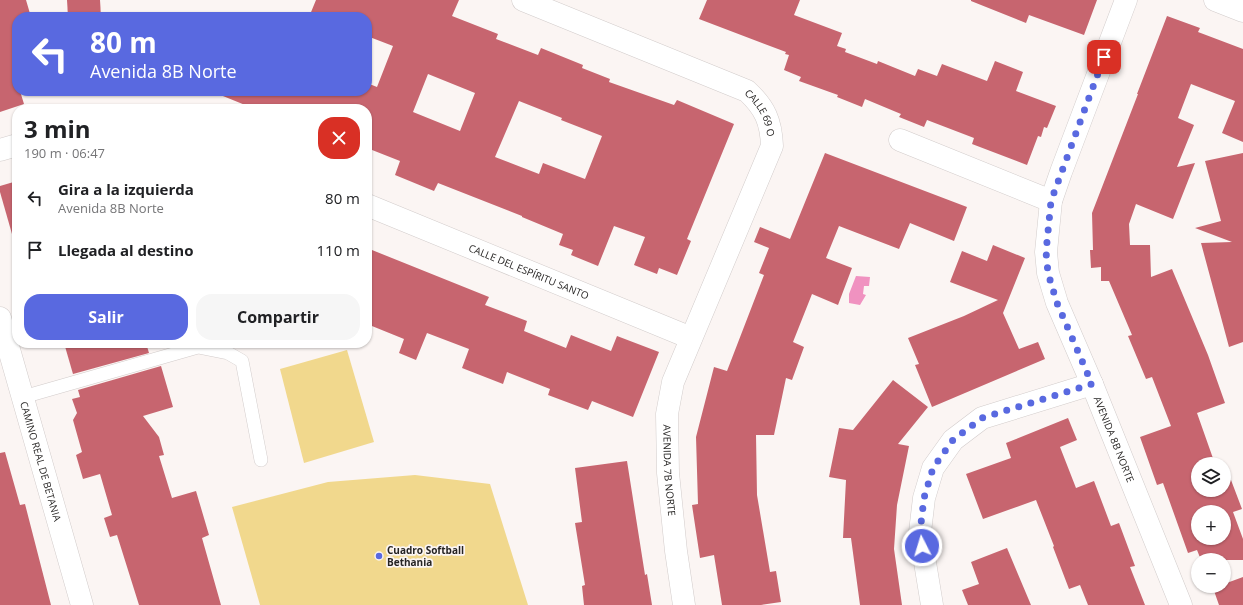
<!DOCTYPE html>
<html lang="es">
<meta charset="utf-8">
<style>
body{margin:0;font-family:"Open Sans",sans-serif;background:#f6f6f6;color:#202124;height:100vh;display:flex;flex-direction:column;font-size:15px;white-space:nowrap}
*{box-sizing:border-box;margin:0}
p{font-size:13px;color:#757577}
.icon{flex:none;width:22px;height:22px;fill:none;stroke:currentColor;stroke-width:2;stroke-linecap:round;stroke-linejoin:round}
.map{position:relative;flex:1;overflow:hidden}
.panel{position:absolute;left:12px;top:104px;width:360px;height:244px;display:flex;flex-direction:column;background:#fff;border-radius:16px;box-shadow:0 1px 3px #0004}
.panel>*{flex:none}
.top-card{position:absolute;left:12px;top:12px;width:360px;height:84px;border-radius:16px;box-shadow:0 1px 3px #0004;background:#5969e0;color:#fff;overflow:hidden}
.tools{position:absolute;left:1191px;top:457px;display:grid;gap:8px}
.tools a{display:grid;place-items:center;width:40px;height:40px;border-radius:50%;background:#fff;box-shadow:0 1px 3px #0004;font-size:20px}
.pin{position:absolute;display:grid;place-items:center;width:34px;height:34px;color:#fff;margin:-17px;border-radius:8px;box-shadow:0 2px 6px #0006}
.me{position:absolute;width:44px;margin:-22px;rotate:355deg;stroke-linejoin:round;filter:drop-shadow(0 0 3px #0008)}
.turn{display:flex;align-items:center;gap:14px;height:84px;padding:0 12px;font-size:18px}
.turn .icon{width:52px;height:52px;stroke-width:2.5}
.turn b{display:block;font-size:28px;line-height:34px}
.round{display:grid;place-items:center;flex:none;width:42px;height:42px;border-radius:16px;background:#f6f6f6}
.summary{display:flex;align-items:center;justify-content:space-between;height:68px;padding:0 12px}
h1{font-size:24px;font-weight:700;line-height:30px}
.action{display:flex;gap:8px;margin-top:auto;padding:8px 12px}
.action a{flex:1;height:46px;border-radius:16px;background:#5969e0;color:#fff;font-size:16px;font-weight:700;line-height:46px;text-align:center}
.action a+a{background:#f6f6f6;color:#202124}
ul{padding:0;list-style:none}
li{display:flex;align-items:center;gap:12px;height:52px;padding:0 12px}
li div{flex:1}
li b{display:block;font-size:15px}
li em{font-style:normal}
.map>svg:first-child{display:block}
</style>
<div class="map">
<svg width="1243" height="605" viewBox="0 0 1243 605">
<rect width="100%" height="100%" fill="#fbf5f3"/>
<g fill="#f1d88d">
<polygon points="347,350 374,442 304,463 280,369"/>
<polygon points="415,475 490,484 528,605 260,605 232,507 328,482"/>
</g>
<polygon fill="#f092c0" points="856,276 870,277 869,286 864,286 863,294 866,295 860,305 849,303 849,294"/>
<g fill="#c7656f" fill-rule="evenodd">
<polygon points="0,0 26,0 31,17 17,17 17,91 20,91 24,104 0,112"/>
<polygon points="67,0 100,0 101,17 68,17"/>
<path d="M316,0H459L452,16L498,34L496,39L538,55L541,48L583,65L582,68L610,79L609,82L674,105L677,100L734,124L687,239L691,241L677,275L659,268L657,274L634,265L645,237L614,226L598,266L571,255L573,250L559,245L563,234L522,217V216L438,183L434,191L395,175L400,161L367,148V109H255L213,92L367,91V83L377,87L393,46L367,36V17H309ZM428,74L475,93L460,131L413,112ZM519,101L562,118L561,120L602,136L585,179L543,163L539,174L495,157Z"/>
<polygon points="707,0 800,0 794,15 842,33 837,46 846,49 845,52 877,64 878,61 915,76 918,69 937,76 942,64 987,81 995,61 1023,72 1016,91 1056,106 1047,128 1044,127 1041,137 1038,136 1027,165 972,144 974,138 927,120 924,127 899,117 901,114 865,99 862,107 837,97 838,95 799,81 801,77 784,70 789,55 785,54 786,52 699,19"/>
<polygon points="971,0 1097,0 1084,35 1029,15 1026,23 971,1"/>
<path d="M1167,16L1200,28L1198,32L1243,49V142L1222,133L1235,101L1191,84L1178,118L1194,125L1177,167L1195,163L1173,219L1136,204L1129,224L1130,245H1150L1151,277L1172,269L1208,355L1225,403L1197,413L1215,464H1198V490H1224V483L1231,480L1242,509L1233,512L1243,539V560H1201L1197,550L1188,553L1163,483L1157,485L1140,437L1171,426L1152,377L1146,379L1128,336L1132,335L1109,281H1101V267L1091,268L1090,250H1093L1092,213L1138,94H1137ZM1198,512H1224V538H1198Z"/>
<polygon points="825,153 967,207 954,241 910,223 899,249 839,226 826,258 852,268 838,305 812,294 793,342 804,347 792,380 786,378 774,435 756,435 757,495 770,572 776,571 781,602 761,605 722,605 714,555 700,558 692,505 698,504 696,437 714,367 727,371 764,275 759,273 769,248 754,242 760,227 790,239"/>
<polygon points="1243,153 1243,342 1229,347 1201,243 1232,242 1195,228 1221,221 1205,161"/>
<polygon points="17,181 17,233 12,234 0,192 0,186"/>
<polygon points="993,245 1025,258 1003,313 1019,349 1038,342 1045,359 932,407 915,365 919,364 908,338 964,316 998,300 950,282 962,251 987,261"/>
<polygon points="367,248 489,297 485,305 527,321 524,331 566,348 571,335 611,351 617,336 659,352 633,417 592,401 588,410 548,395 550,389 507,372 503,384 462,368 469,349 427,333 416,360 399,353 404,339 367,324"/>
<polygon points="64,343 146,343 149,353 73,374"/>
<polygon points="161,366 173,407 143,416 159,437 164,455 159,456 172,498 196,491 209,535 202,538 221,605 139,605 117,535 110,537 104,518 112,515 100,474 83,479 76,455 82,452 73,420 77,413 72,399 80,397 78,390"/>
<polygon points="893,380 928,407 898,444 909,446 897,505 894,549 902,605 860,605 851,538 843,538 846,480 829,477 839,428 853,430"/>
<polygon points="1068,418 1077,440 1060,447 1076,488 1094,481 1111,526 1119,523 1135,566 1130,567 1145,605 1088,605 1080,585 1069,589 1053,547 1054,546 1036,500 983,519 966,474 1011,458 1006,443"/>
<polygon points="5,452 20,505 25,504 51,605 0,605 0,453"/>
<polygon points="627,461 645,575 647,574 652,605 584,605 582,586 585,585 575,523 582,522 575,468"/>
<polygon points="1007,548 1031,605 968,605 962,590 979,584 971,562"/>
<polygon points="1243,577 1243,605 1219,605 1213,588 1224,586 1224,584"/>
</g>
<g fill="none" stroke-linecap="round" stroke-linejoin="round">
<g stroke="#d2cccb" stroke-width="14">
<polyline id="service" points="23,397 198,347 228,353 242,361 261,460"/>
</g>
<g stroke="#d2cccb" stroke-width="23">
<g id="minor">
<path id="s1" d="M523,0L747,91C765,108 771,121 772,146L673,382L667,414L668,473L676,551L684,605"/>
<path id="s2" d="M1126,0L1061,172L1051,201L1046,252L1048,273L1057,303L1092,384L1181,605"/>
<polyline points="1215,0 1243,11"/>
<polyline points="900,140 1051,201"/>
<polyline points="0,150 17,145"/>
<path id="s3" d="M367,205L691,338"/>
<polyline points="932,605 920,532 924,498 933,468 953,440 982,418 1092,384"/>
</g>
</g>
<g stroke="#d2cccb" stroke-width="23">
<g id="tertiary">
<path id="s4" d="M0,318L82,605"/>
</g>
</g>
<use href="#service" stroke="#fff" stroke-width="13"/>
<use href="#minor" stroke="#fff" stroke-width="22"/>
<use href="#tertiary" stroke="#fff" stroke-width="22"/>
</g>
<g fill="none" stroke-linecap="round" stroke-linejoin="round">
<polyline stroke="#5969e0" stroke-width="7" stroke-dasharray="0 12.6" points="922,546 920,532 924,498 933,468 953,440 982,418 1092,384 1057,303 1048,273 1046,252 1051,201 1104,57"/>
</g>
<circle fill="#5969e0" stroke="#fbf5f3" stroke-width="1.5" cx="379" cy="556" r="4"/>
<g text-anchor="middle" stroke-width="3.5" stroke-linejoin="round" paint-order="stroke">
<g font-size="10" fill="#262423" stroke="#fbf5f3">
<text dy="4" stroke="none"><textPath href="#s1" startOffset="268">CALLE 69 O</textPath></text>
<text dy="4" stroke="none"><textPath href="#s3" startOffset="175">CALLE DEL ESPÍRITU SANTO</textPath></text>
<text dy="4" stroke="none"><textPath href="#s2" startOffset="466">AVENIDA 8B NORTE</textPath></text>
<text dy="4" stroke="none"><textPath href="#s4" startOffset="149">CAMINO REAL DE BETANIA</textPath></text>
<text dy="4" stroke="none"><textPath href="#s1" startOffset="649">AVENIDA 7B NORTE</textPath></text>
</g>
<g font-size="10" font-weight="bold" fill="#262423" stroke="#fbf5f3" text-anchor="start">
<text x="387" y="554">Cuadro Softball<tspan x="387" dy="12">Bethania</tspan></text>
</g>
</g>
</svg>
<div class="tools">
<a><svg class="icon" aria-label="layers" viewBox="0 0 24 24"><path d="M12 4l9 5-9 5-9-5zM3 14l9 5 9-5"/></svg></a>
<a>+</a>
<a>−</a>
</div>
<div class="pin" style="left:1104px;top:57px;background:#d93025"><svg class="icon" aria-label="arrive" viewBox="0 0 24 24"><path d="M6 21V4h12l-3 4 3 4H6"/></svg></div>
<svg class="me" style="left:922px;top:546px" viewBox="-20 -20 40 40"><circle r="17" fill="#5969e0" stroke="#fff" stroke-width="3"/><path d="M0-11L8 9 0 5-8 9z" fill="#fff"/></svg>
<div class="top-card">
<div class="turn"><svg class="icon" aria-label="left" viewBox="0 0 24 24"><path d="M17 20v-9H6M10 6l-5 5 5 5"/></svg><div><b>80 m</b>Avenida 8B Norte</div></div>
</div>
<section class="panel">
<div class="summary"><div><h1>3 min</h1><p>190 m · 06:47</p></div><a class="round" style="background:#d93025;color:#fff"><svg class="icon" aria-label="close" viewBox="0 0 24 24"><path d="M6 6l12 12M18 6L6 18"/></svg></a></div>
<ul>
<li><svg class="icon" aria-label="left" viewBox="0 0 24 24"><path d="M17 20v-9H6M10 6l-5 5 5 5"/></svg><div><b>Gira a la izquierda</b><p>Avenida 8B Norte</p></div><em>80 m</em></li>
<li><svg class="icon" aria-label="arrive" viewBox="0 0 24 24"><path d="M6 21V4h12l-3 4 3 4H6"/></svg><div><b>Llegada al destino</b></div><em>110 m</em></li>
</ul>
<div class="action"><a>Salir</a><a>Compartir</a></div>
</section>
</div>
